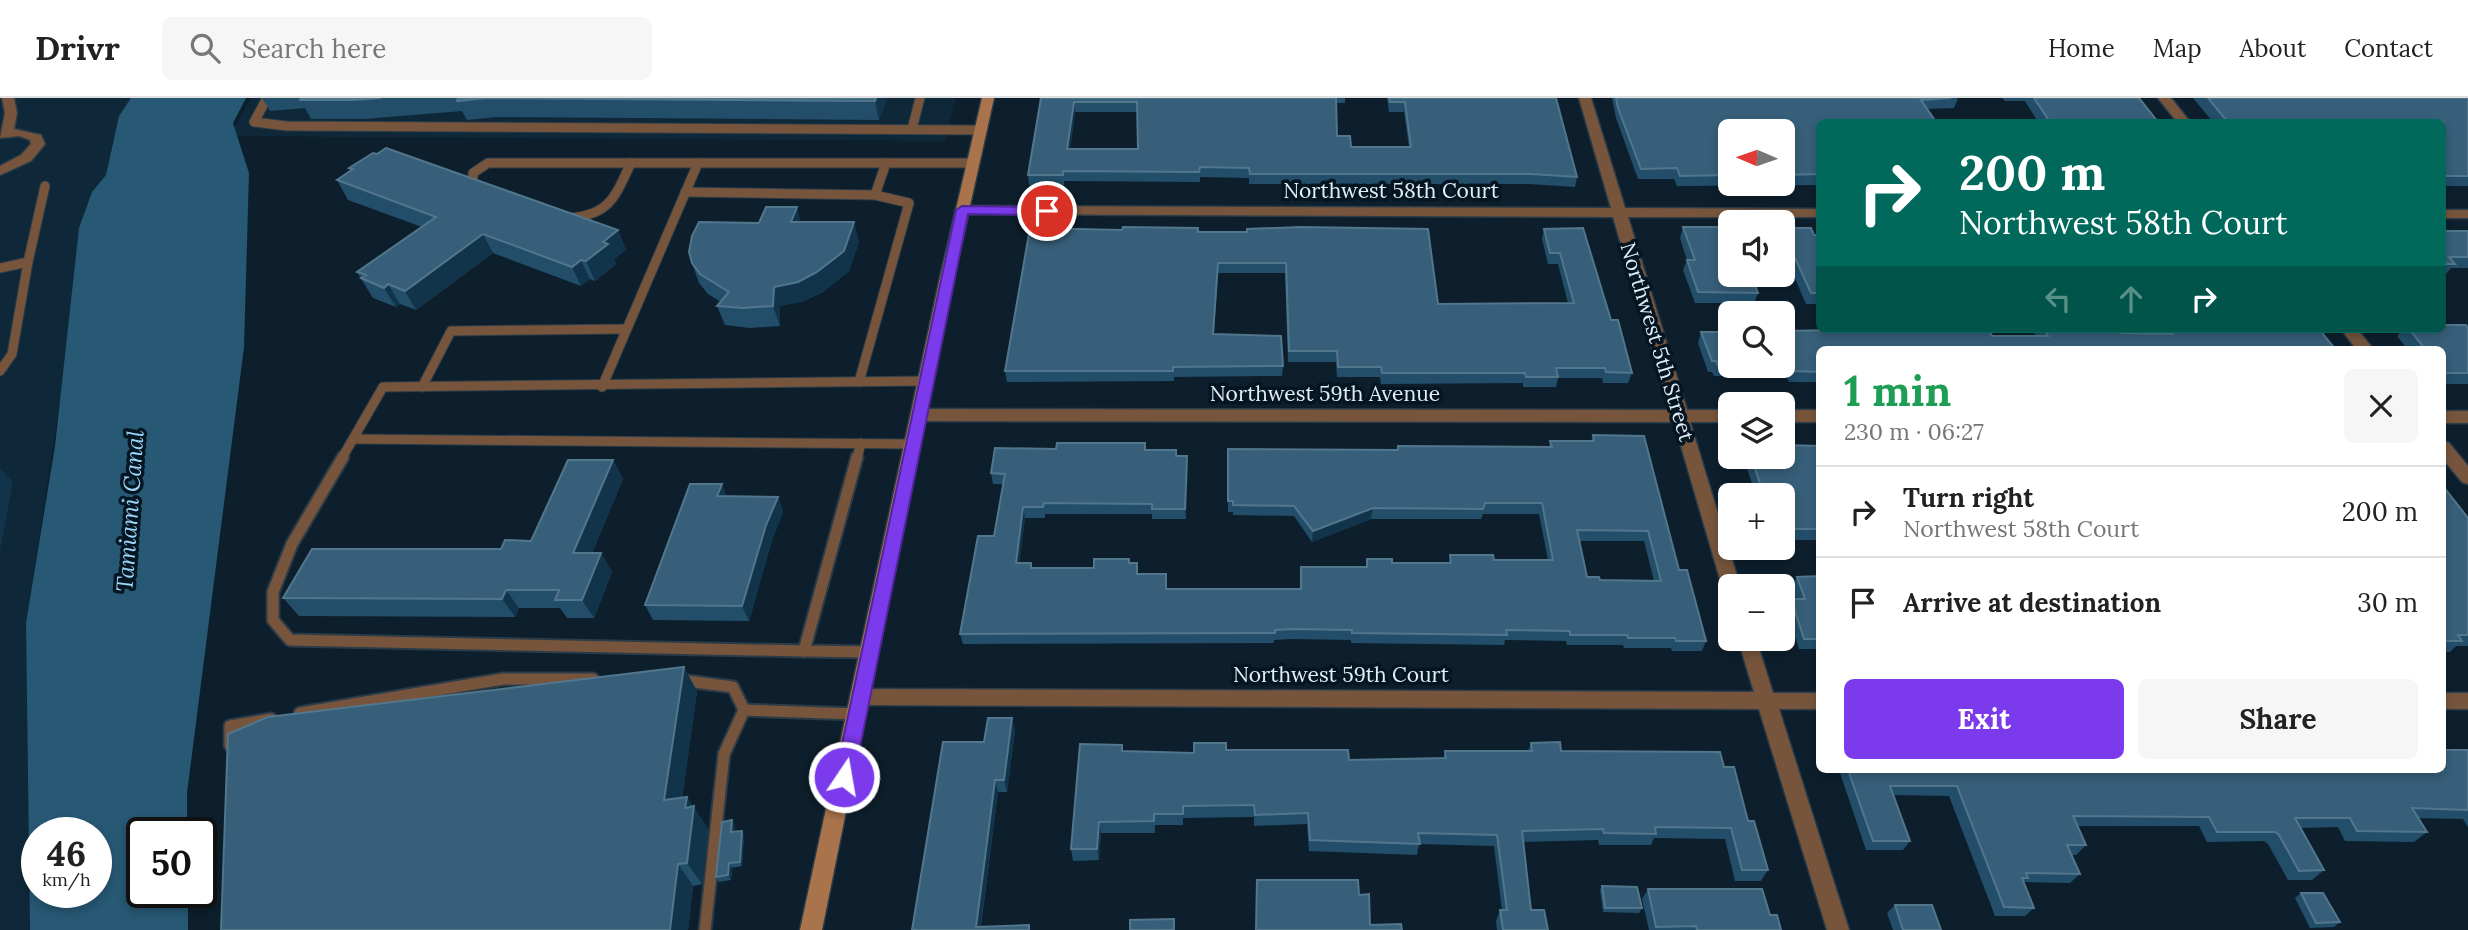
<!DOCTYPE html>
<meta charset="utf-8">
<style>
body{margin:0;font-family:Lora,serif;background:#f6f6f6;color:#222;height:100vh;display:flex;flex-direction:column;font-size:26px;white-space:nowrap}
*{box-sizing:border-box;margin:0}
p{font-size:23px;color:#767676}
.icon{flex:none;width:38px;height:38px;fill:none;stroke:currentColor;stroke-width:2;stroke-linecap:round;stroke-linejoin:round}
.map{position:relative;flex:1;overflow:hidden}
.side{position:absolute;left:1816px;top:248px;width:630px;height:427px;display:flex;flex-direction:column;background:#fff;border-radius:10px;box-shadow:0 4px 10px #0003}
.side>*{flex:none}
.top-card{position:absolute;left:1816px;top:21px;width:630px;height:214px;border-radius:10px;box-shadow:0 4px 10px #0003;background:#00695c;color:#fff;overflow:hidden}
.needle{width:46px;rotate:272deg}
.buttons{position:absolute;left:1718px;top:21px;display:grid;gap:14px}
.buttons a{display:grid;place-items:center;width:77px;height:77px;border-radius:10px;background:#fff;box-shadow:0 4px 10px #0003;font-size:35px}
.speed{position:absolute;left:21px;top:719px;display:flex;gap:14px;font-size:35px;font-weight:700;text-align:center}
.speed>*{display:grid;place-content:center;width:91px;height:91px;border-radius:50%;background:#fff;box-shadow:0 4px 10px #0003;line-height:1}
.speed small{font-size:18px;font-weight:400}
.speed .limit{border:4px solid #111;border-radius:10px;background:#fff;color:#111}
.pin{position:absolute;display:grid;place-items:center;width:60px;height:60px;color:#fff;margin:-30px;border:4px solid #fff;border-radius:50%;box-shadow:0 2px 7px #0007}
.me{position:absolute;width:77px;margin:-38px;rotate:12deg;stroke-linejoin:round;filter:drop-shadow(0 0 5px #0008)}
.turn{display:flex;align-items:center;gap:24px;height:147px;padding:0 28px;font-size:32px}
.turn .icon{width:91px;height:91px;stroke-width:2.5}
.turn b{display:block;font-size:49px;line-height:60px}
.lanes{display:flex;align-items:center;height:66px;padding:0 28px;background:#0003;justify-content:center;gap:35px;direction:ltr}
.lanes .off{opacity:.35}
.round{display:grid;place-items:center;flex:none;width:74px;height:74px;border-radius:10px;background:#f6f6f6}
.summary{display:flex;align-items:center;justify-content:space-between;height:119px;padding:0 28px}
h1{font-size:42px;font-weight:800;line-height:52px;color:#1e9e55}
.button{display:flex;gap:14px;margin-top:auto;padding:14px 28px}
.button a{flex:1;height:80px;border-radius:10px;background:#7c3aed;color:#fff;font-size:28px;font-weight:800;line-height:80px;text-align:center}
.button a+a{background:#f6f6f6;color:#222}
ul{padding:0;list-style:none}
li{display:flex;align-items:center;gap:21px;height:91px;padding:0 28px;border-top:2px solid #e0e0e0}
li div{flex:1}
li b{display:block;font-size:26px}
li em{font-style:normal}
header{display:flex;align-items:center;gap:42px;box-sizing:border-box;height:98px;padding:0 35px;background:#fff;border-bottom:2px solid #e0e0e0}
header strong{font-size:33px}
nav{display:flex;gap:38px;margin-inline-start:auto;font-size:24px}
.search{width:490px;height:63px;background:#f6f6f6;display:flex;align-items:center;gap:18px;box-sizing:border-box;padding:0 24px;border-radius:10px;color:#767676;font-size:26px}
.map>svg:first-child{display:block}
</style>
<header>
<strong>Drivr</strong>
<div class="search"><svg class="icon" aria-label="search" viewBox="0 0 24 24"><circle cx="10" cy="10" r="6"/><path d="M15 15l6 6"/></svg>Search here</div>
<nav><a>Home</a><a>Map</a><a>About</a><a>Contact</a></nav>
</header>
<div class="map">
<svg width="2468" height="832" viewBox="0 0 2468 832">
<rect width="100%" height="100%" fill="#0d1f2c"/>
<g fill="#0f2839">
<polygon points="0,0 131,0 119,18 106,77 92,94 26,525 30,832 0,832"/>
<polygon points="251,0 956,0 945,43 230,38"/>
</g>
<path fill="#275874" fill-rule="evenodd" d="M131,0H246L233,25L249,75L244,249L187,695V735H142V794L188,795V832H30L26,525L55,348L79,130L92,94L106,77L119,18ZM96,735V794H37V735Z"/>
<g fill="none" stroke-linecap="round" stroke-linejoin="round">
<g stroke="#2b3c48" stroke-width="11">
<g id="service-far1">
<polyline points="267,0 254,24 287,28 980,32"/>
<polyline points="912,31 920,0"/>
<polyline points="480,89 473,86 473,75 488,65 973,65"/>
<polyline points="685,94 875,97 886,65"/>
<path d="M571,120C611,116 615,98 631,65"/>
<polyline points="0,170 28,164 45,88"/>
<polyline points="0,273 12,256 28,164"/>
<polyline points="859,284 909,105 875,97"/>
<polyline points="422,289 451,233 626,231"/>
<polyline points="602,289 698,65"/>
<polyline points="354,341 914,346"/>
<polyline points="342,360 383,289 927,283"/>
<polyline points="857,360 861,345"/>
</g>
</g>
<g stroke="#2b3c48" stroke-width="15">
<g id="service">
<polyline points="343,359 292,446 273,494 273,522 290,542 804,553"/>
<polyline points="857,359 804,553 870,554"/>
<polyline points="679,582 733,589 744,612 724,656 705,832"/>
<polyline points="744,612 857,616"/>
<polyline points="300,615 503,581 593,581"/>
<polyline points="230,647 230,628 271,621"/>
</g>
</g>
<g stroke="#2b3c48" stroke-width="3">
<g id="minor">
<polygon points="2,0 14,0 17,15 14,31 41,37 45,46 31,63 0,77 0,68 21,57 31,46 30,42 19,38 0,40 5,15"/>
<polygon points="1579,0 1591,0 1625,110 1820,111 1820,119 1628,119 1687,312 1731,312 1731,324 1690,324 1740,488 1731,488 1731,495 1725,493 1722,488 1674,324 920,323 912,317 920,311 1670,312 1613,119 962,116 955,112 962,108 1611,110"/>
<polygon points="2158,0 2171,0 2190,24 2177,24"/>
<rect x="2443" y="112" width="25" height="8"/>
<polygon points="2341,231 2357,231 2374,252 2357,252"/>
<rect x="1783" y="312" width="37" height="12"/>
<rect x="2443" y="313" width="25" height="12"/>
<polygon points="2443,343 2449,345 2468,368 2468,386 2462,384 2443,361"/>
<polygon points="1738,541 1756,541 1773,595 1820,595 1820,611 1779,611 1849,832 1827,832 1759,611 861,607 854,605 851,599 854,593 861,591 1754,594"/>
<rect x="2443" y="595" width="25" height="16"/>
</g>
</g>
<g stroke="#2b3c48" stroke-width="3">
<polygon id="secondary" points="982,0 994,0 953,184 822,832 800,832 939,184"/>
</g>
<use href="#service-far1" stroke="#76553c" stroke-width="9"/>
<use href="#service" stroke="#76553c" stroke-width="11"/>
<use href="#minor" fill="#76553c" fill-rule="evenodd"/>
<use href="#secondary" fill="#a9744b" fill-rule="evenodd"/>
</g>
<g fill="#224e6a" fill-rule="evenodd">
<polygon points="262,0 887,0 879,22 496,19 467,22 462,13 364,21 311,21 305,10 270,13"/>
<path d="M1041,0H1345V5H1336L1337,38L1351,49H1409L1404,14H1389L1387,0H1556L1577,79L1575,89L1529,86H1249V80L1200,79V84L1064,83V87H1029L1028,77ZM1075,14H1137L1138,51H1070Z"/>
<path d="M1612,0H1958L1954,10L1927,11L1820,24V87L1677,88L1674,81H1638L1616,20ZM1731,33H1783V86H1731Z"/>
<polygon points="2002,0 2139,0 2158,24 2038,24 2025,3 2005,3"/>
<polygon points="2193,0 2468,0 2468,88 2443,88 2443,24 2213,24"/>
<polygon points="349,70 618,132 626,152 614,161 616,166 595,183 590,181 581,188 493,155 416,212 400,206 396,209 373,200 357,174 422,129 348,102 337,82 351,73"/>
<polygon points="801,124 859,144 849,173 823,194 804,203 780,208 780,228 750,230 725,227 717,208 721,204 708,196 699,185 692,165 759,125"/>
<polygon points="1683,129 1758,195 1754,205 1695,205 1683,172 1687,162 1680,140"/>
<polygon points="1783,130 1814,137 1820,137 1820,206 1806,206 1791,171 1786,171 1783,165"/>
<polygon points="1544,131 1611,222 1632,275 1628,285 1603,285 1602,280 1558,280 1556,289 1523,289 1523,285 1381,286 1380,279 1337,279 1336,264 1288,264 1285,175 1218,175 1214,236 1283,268 1282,278 1174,279 1174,283 1007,284 1005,273 1198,134 1438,206 1568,205 1558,166 1548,166 1542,141"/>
<polygon points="2443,133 2468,133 2468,170 2451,170 2446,176 2443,176"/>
<polygon points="2468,230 2468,286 2443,286 2443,252 2408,252 2397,238 2403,231"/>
<polygon points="1833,231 1989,231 1992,238 2036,238 2032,231 2119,231 2121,235 2159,236 2155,231 2319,231 1820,252 1820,284 1789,284 1786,278 1714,278 1712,274 1708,274 1698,245 1701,234 1731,268 1783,268 1783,233 1833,232"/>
<path d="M1593,337L1679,472L1706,543L1702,553H1672L1671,550H1624L1623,547H1567L1566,543L1505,542L1504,547L1351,545V542L1292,541L1274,542V545L963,546L960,536L994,438L1003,386H993L991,375L1056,351L1145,345V352L1176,358H1187L1186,421H1152V416H1045V420H1025L1019,465L1032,470H1094L1129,461L1130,465L1138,476L1167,491H1300L1301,469H1366L1367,461L1392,465H1449L1450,457L1494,462H1548L1539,416H1483L1481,421H1371L1312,444L1294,418L1233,417V414H1228V351L1397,352L1398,348L1549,349L1550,343H1591ZM1580,443H1644L1654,483L1600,482L1587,479Z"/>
<polygon points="1820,348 1820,442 1783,442 1783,397 1756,397 1743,359 1783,359"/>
<polygon points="613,362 623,381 592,455 601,455 612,474 594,520 567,520 560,510 519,510 515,519 299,518 283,500 501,451 531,443"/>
<polygon points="2443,388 2468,420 2468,548 2456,548 2450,554 2443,554"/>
<polygon points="727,398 778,399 783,414 772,442 749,523 653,522 645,507"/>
<polygon points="1820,478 1820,551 1799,551 1786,511 1791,501 1796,501 1792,489 1797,479"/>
<polygon points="697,593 682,700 687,699 708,731 702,786 693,788 688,832 221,832"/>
<polygon points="1015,632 1007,694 998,694 981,828 912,832 984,644"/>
<polygon points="1531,645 1561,653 1724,669 1768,772 1761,783 1735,783 1725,741 1654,740 1651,747 1599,747 1598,742 1524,744 1531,812 1548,832 1497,832 1496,823 1500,812 1502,812 1494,748 1419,746 1417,757 1309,753 1307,726 1254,728 1254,719 1183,720 1183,727 1155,727 1155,735 1101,735 1099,762 1073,763 1071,751 1122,647 1123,653 1194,655 1226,652 1349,662 1443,661 1445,653 1528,653"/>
<polygon points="2468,652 2468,729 2463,721 2418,720 2427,734 2414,744 2345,743 2338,729 2300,730 2324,772 2312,782 2288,782 2268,746 2264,743 2207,744 2199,728 2077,728 2086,747 2076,757 2071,757 2080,776 2070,785 2024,784 2034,810 2025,818 1995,818 1949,698 1894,697 1910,743 1903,752 1866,752 1839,672 2443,672"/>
<polygon points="735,727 734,734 744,737 742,768 732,770 731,782 719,784 716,779"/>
<polygon points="1602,788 1642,810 1639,815 1603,814 1600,792"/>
<polygon points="1648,791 1770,817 1781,832 1649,832 1642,801"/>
<polygon points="2301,795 2340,824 2334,829 2310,830 2295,800"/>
<polygon points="1895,807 1941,832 1893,832 1887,815"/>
</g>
<g fill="#11344b">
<polygon points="876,0 887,0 879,22 875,3"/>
<polygon points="1074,4 1075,14 1068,61 1067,51"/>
<polygon points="797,109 802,129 791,124"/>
<polygon points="854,124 859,144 849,173 823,194 804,203 780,208 780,228 773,208 774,189"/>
<polygon points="618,132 626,152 614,161 616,166 595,183 586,163 603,144"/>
<polygon points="483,136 493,155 416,212 405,193"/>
<polygon points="581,162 590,181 581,188 572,169"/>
<polygon points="1218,165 1218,175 1213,247 1213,236"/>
<polygon points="388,186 400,206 396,209 384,190"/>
<polygon points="1187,358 1188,369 1186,421 1185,411"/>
<polygon points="613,362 623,381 584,474 573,455"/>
<polygon points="0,371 13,383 0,452"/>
<polygon points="722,386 728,401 717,398"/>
<polygon points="778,399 783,414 772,442 749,523 742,508 766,427"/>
<polygon points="1023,409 1025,420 1018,476 1016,465"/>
<polygon points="1373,410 1371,421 1312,444 1313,433"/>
<polygon points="601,455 612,474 594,520 582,502"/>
<polygon points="506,492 519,510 515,519 502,501"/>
<polygon points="684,569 697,593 679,725 664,702"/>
<polygon points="1012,620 1015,632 1007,694 1004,682"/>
<polygon points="995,682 998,694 980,832 976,829"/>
<polygon points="687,699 708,731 702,786 687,765 685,710"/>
<polygon points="732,722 735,727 734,739 731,734"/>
<polygon points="1099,724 1101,735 1099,762 1097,751"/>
<polygon points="742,733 744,737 742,768 740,764"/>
<polygon points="729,765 732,770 731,782 728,777"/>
<polygon points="678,766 693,788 688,832 670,832"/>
</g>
<g fill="#375f79" stroke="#52768c" stroke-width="2" fill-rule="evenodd">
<polygon points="301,0 381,0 354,2 300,2"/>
<polygon points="458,0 876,0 875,3 487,0 457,3"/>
<path d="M1041,0H1336L1337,38H1350L1351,49H1411L1405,4H1390L1389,0H1556L1577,79L1531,76H1250L1249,70L1200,69L1199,74L1063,73V77H1028ZM1074,4H1137L1138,51H1067Z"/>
<polygon points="1616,0 1951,0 1921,2 1936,24 1820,24 1820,76 1783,77 1783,33 1731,33 1731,77 1680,78 1677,70 1641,71 1618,10"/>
<polygon points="2034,0 2139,0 2158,24 2050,24"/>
<polygon points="2208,0 2468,0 2468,78 2443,78 2443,24 2236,24 2234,22 2226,22"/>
<polygon points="386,50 618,132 603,144 608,146 586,163 581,162 572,169 483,136 405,193 388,186 384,190 361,180 366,177 357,174 436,119 337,82 353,71 349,70 373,55 377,56"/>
<polygon points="766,109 797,109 791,124 854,124 844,153 817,174 798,184 774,189 773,208 743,210 717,208 729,194 700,176 692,165 689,154 692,138 699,124 759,125"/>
<polygon points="1123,129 1198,130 1198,134 1247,134 1247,131 1301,129 1428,131 1438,206 1574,205 1560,155 1550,155 1544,131 1583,130 1611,222 1618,222 1632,275 1606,274 1605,270 1556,270 1558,279 1526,279 1525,275 1382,275 1381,269 1338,269 1337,253 1289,253 1286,165 1218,165 1213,236 1281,238 1283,268 1173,269 1173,273 1005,273 1030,130 1122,132"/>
<polygon points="1683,129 1731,129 1731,177 1751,177 1758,195 1698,194 1687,162 1695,162"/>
<polygon points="1783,130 1811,130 1814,137 1820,137 1820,195 1811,195 1795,160 1790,160 1788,154 1783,154"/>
<polygon points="2443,133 2468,133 2468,159 2449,159 2455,166 2443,166"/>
<polygon points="2443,227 2466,227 2468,230 2468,275 2444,275 2443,252 2426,252 2409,231 2443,231"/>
<polygon points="1838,231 1989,231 1992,238 2048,238 2044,231 2119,231 2121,235 2173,236 2170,231 2319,231 2336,252 1820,252 1820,274 1793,273 1791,267 1783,267 1783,233 1838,232"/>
<polygon points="1701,234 1731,234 1731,267 1718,267 1716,263 1712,263"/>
<path d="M1593,337L1644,338L1679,472H1687L1706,543H1676L1675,540H1628L1627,537H1570V533L1506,532L1507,537L1352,535V532L1292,531L1275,532V535L960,536L978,438H994L1005,376L991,375L995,350L1056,351L1057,345H1145V352H1176V358H1187L1185,411H1152V406L1044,405L1043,409H1023L1016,465H1031V470H1094V461H1129V465H1137V476H1166V491H1301V469H1367V461H1392V465H1451L1450,457H1493L1494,462H1553L1542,405H1485L1483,411L1373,410L1313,433L1294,408L1233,407V403H1228V351L1398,352V348L1552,349L1550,343H1594ZM1577,432L1648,433L1661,483L1600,482L1599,479H1587Z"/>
<polygon points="1783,347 1820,348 1820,431 1783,431 1783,397 1764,397 1751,359 1783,359"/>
<polygon points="568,362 613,362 573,455 601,455 582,502 555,502 559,492 506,492 502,501 283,500 312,451 501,451 505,442 531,443"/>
<polygon points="690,386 722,386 717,398 778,399 766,427 742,508 645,507"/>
<polygon points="2443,388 2468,420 2468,537 2458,537 2462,543 2443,543"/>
<polygon points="1820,478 1820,541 1804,541 1791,501 1805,501 1797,479"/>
<polygon points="684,569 664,702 687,699 685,710 694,708 687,765 678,766 670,832 221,832 228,636 268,619"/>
<polygon points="988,620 1012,620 1004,682 995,682 976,829 1029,827 1029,832 912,832 943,644 984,644"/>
<polygon points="1560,644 1561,653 1720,654 1724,669 1734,669 1748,723 1754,723 1768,772 1742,772 1731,730 1655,729 1656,736 1604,735 1603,731 1522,733 1531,812 1544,812 1548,832 1503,832 1500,812 1507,812 1497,737 1418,735 1420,746 1310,742 1308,715 1255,717 1254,707 1183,708 1183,716 1154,716 1154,723 1099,724 1097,751 1071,751 1080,646 1122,647 1122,653 1194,655 1194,645 1226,645 1226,652 1348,652 1349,662 1446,660 1445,653 1532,653 1531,645"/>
<polygon points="2443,652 2468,652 2468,712 2412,710 2427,734 2357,733 2350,720 2295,720 2324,772 2299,773 2279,737 2275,734 2217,734 2209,719 2073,718 2086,747 2067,747 2080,776 2026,775 2028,780 2022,780 2034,810 2004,809 1957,688 1890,688 1910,743 1873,743 1848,672 2443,672"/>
<polygon points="732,722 731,734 742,733 740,764 729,765 728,777 716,779 722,724"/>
<polygon points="1257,782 1358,782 1359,797 1369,796 1370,827 1401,826 1402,832 1256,832"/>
<polygon points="1602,788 1637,789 1642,810 1605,810"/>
<polygon points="1648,791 1762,791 1770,817 1777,817 1781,832 1697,832 1696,828 1656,829"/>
<polygon points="2301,795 2323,795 2340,824 2316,825"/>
<polygon points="1895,807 1932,807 1941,832 1903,832"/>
<polygon points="1174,821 1174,832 1130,832 1130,822"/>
</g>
<polygon fill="#7c3aed" stroke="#51269a" stroke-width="2" points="962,108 1047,109 1053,113 1047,117 968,116 854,679 851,684 844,687 838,684 835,679 956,112"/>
<g text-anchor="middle" stroke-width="7" stroke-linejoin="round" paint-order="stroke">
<g font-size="21" fill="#e2eef6" stroke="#051622">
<text x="1391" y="100">Northwest 58th Court</text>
<text transform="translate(1657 244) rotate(73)" y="7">Northwest 5th Street</text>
<text x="1325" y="303">Northwest 59th Avenue</text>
<text x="1341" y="584">Northwest 59th Court</text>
</g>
<g font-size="23" font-style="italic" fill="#9cd7fc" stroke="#051622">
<text transform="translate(130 413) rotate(-86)" y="8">Tamiami Canal</text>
</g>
</g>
</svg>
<div class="buttons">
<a><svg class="needle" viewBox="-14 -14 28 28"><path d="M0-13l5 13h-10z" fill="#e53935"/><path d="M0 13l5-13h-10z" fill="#767676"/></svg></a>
<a><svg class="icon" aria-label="sound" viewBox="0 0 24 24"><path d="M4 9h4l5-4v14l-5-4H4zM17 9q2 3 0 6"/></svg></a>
<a><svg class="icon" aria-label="search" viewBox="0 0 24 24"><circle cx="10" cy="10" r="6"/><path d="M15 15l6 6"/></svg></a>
<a><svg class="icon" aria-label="layers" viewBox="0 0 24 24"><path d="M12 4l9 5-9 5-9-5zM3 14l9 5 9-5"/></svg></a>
<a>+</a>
<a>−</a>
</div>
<div class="speed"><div>46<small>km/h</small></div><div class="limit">50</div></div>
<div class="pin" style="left:1047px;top:113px;background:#d93025"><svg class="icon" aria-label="arrive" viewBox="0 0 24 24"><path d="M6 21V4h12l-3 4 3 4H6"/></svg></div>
<svg class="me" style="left:844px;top:679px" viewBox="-20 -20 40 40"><circle r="17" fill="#7c3aed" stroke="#fff" stroke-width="3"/><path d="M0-11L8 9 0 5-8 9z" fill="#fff"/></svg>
<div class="top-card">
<div class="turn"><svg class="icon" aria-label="right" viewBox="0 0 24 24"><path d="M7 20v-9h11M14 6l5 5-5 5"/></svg><div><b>200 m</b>Northwest 58th Court</div></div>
<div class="lanes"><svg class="icon off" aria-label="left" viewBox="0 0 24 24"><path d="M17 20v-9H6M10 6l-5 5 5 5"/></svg><svg class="icon off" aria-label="ahead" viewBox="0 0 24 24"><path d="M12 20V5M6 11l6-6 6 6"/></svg><svg class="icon" aria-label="right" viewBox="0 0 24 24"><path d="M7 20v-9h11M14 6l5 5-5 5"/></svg></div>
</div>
<section class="side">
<div class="summary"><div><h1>1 min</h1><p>230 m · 06:27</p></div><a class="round"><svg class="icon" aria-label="close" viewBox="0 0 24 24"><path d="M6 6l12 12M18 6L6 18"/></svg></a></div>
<ul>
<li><svg class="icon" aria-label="right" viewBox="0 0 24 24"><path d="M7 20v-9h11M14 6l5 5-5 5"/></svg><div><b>Turn right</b><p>Northwest 58th Court</p></div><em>200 m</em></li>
<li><svg class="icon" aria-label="arrive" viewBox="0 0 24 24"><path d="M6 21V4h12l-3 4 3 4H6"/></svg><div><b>Arrive at destination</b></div><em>30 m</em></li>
</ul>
<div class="button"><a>Exit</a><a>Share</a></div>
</section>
</div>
